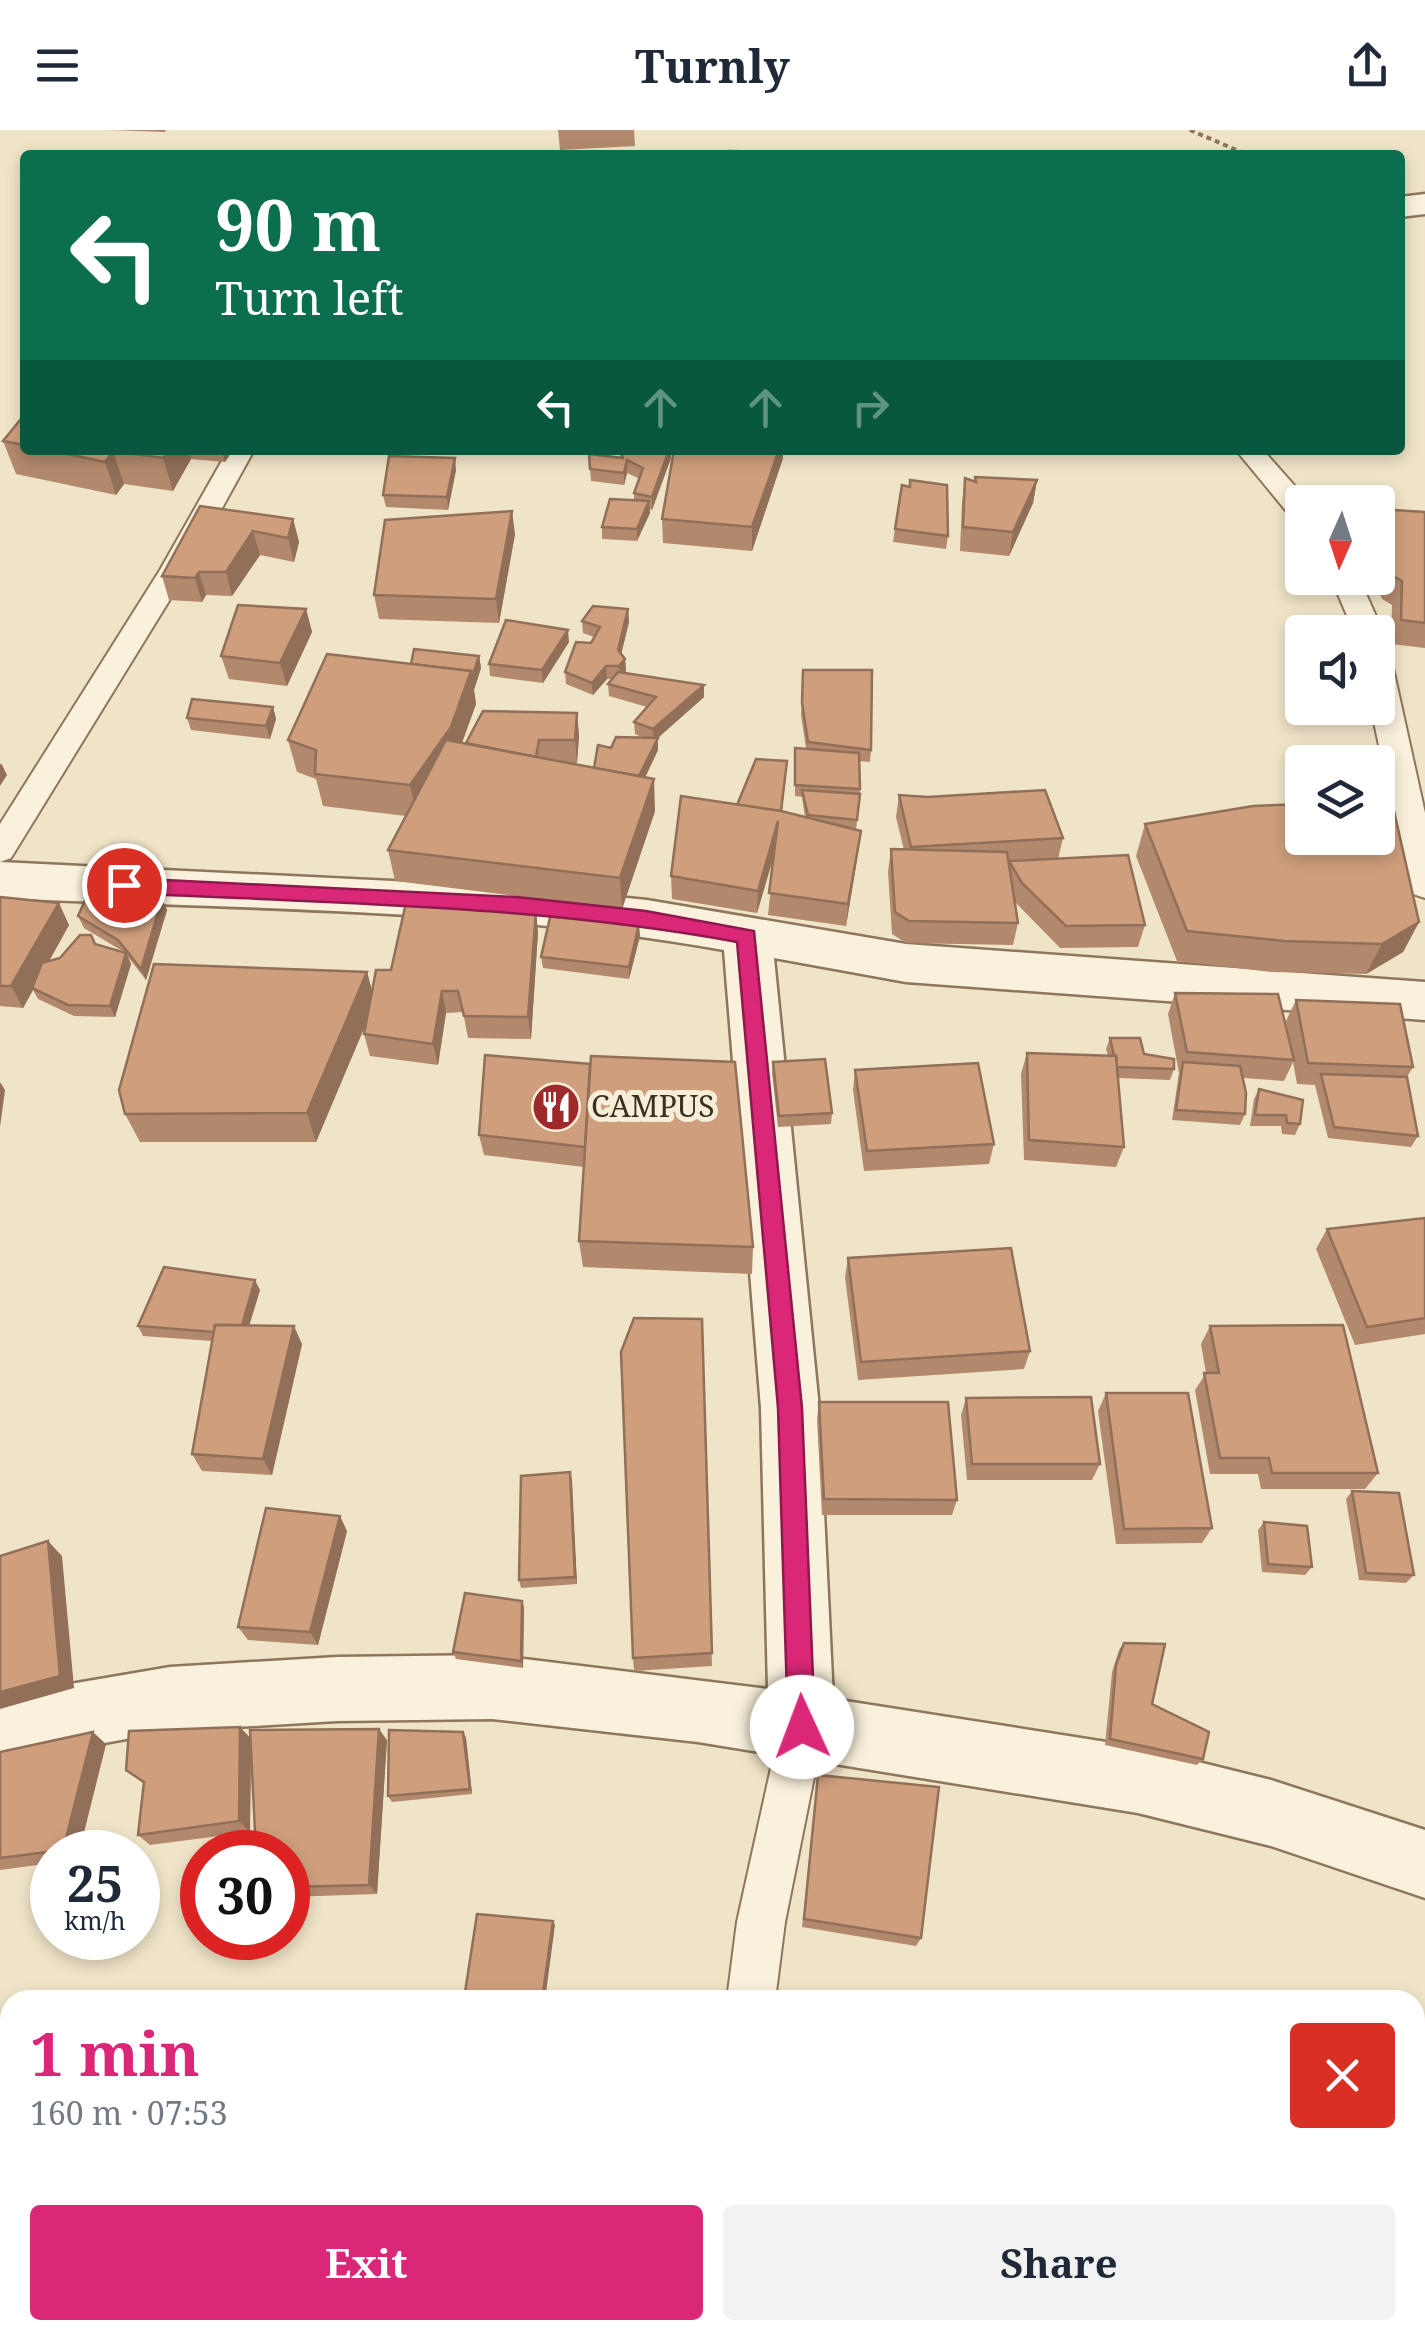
<!DOCTYPE html>
<meta charset="utf-8">
<style>
body{margin:0;font-family:"Noto Serif",serif;background:#f2f2f3;color:#1f2937;height:100vh;display:flex;flex-direction:column;font-size:38px;white-space:nowrap}
*{box-sizing:border-box;margin:0}
p{font-size:32px;color:#747a83}
.icon{flex:none;width:55px;height:55px;fill:none;stroke:currentColor;stroke-width:2;stroke-linecap:round;stroke-linejoin:round}
.map{position:relative;flex:1;overflow:hidden}
.panel{position:absolute;left:0px;top:1860px;width:1425px;height:350px;display:flex;flex-direction:column;background:#fff;border-radius:30px 30px 0 0;box-shadow:0 5px 15px #0003}
.panel>*{flex:none}
.banner{position:absolute;left:20px;top:20px;width:1385px;height:305px;border-radius:10px;box-shadow:0 5px 15px #0003;background:#0b6e4f;color:#fff;overflow:hidden}
.needle{width:65px;rotate:183deg}
.tools{position:absolute;left:1285px;top:355px;display:grid;gap:20px}
.tools a{display:grid;place-items:center;width:110px;height:110px;border-radius:10px;background:#fff;box-shadow:0 5px 15px #0003;font-size:50px}
.speed{position:absolute;left:30px;top:1700px;display:flex;gap:20px;font-size:50px;font-weight:700;text-align:center}
.speed>*{display:grid;place-content:center;width:130px;height:130px;border-radius:50%;background:#fff;box-shadow:0 5px 15px #0003;line-height:1}
.speed small{font-size:25px;font-weight:400}
.speed .limit{border:15px solid #d22;background:#fff;color:#111}
.pin{position:absolute;display:grid;place-items:center;width:85px;height:85px;color:#fff;margin:-42px;border:5px solid #fff;border-radius:50%;box-shadow:0 2px 10px #0007}
.me{position:absolute;width:110px;margin:-55px;rotate:358deg;stroke-linejoin:round;filter:drop-shadow(0 0 8px #0008)}
.turn{display:flex;align-items:center;gap:35px;height:210px;padding:0 30px;font-size:45px}
.turn .icon{width:130px;height:130px;stroke-width:2.5}
.turn b{display:block;font-size:70px;line-height:85px}
.lanes{display:flex;align-items:center;height:95px;padding:0 30px;background:#0003;justify-content:center;gap:50px;direction:ltr}
.lanes .off{opacity:.35}
.round{display:grid;place-items:center;flex:none;width:105px;height:105px;border-radius:10px;background:#f2f2f3}
.headline{display:flex;align-items:center;justify-content:space-between;height:170px;padding:0 30px}
h1{font-size:60px;font-weight:700;line-height:75px;color:#db2777}
.cta{display:flex;gap:20px;margin-top:auto;padding:20px 30px}
.cta a{flex:1;height:115px;border-radius:10px;background:#db2777;color:#fff;font-size:40px;font-weight:700;line-height:115px;text-align:center}
.cta a+a{background:#f2f2f3;color:#1f2937}
header{display:flex;justify-content:space-between;align-items:center;height:130px;padding:0 30px;background:#fff;font-size:45px;font-weight:700}
.map>svg:first-child{display:block}
</style>
<header><svg class="icon" aria-label="menu" viewBox="0 0 24 24"><path d="M4 6h16M4 12h16M4 18h16"/></svg>Turnly<svg class="icon" aria-label="share" viewBox="0 0 24 24"><path d="M12 15V3M7 8l5-5 5 5M5 13v7h14v-7"/></svg></header>
<div class="map">
<svg width="1425" height="2210" viewBox="0 0 1425 2210">
<rect width="100%" height="100%" fill="#f0e4c8"/>
<g fill="none" stroke-linecap="round" stroke-linejoin="round">
<g stroke="#8d765c" stroke-width="4">
<g id="service">
<polygon points="228,320 254,320 188,440 11,728 0,732 0,694 160,440"/>
<polygon points="1236,320 1263,320 1309,372 1302,372 1302,390 1292,388"/>
<polygon points="1331,448 1359,448 1383,502 1378,509 1378,502 1354,502"/>
<polygon points="1378,528 1388,531 1393,538 1425,683 1425,768 1413,764 1409,756 1371,578 1378,578"/>
<polygon points="802,1575 818,1581 824,1597 785,1792 775,1870 727,1870 737,1792 780,1597 786,1581"/>
<polygon points="801,2200 862,2200 867,2210 805,2210"/>
</g>
</g>
<g stroke="#8d765c" stroke-width="5">
<g id="minor">
<polygon points="1425,64 1425,84 1400,87 1400,67"/>
<path d="M0,732L517,757L647,770L906,814L1425,852V890L906,852L774,828L819,1278L833,1569L1138,1617L1271,1650L1425,1700V1768L1271,1716L1138,1683L698,1612L492,1589L337,1591L170,1601L0,1632V1566L170,1537L337,1527L492,1525L768,1559L761,1278L724,820C488,778 239,779 0,768Z"/>
</g>
</g>
<polyline stroke="#8d765c" stroke-width="4" stroke-dasharray="5 4" stroke-linecap="butt" points="1190,0 1248,25"/>
<use href="#service" fill="#faf1dc" fill-rule="evenodd"/>
<use href="#minor" fill="#faf1dc" fill-rule="evenodd"/>
</g>
<g fill="#b2896c">
<polygon points="110,0 166,0 165,2"/>
<polygon points="558,0 634,0 635,16 560,20"/>
<polygon points="25,284 25,320 233,320 225,332 191,329 173,361 124,354 116,365 16,344 3,311"/>
<polygon points="619,320 671,320 671,328 652,380 649,379 650,383 637,411 602,409 602,397 634,370 634,363 640,349 627,343 624,355 591,351 589,324 621,328"/>
<polygon points="783,328 752,421 663,413 662,389"/>
<polygon points="456,340 448,380 386,377 383,365"/>
<polygon points="975,347 1037,350 1033,373 1009,426 960,421 962,372 965,348 974,351"/>
<polygon points="910,350 948,406 946,419 893,412 895,399 909,357"/>
<polygon points="200,376 293,389 299,412 294,432 260,425 232,466 206,465 202,472 169,470 162,446"/>
<polygon points="1378,379 1425,382 1425,518 1391,514 1392,475 1382,469 1374,448 1378,448"/>
<polygon points="515,404 499,493 379,489 374,465"/>
<polygon points="306,479 312,502 287,556 229,549 221,526"/>
<polygon points="628,479 629,492 621,524 625,529 626,541 624,543 704,555 704,567 658,608 658,620 645,648 655,681 622,779 395,751 388,720 406,686 323,676 316,649 297,642 288,610 411,534 479,526 481,538 474,560 476,574 462,613 466,613 577,583 579,606 577,633 568,633 594,638 611,618 644,608 635,604 634,592 647,577 609,566 608,554 612,549 607,549 593,565 566,554 565,542 594,507 583,503 582,491"/>
<polygon points="569,512 543,553 490,546 489,534"/>
<polygon points="802,573 871,620 870,632 859,631 860,664 856,700 858,723 846,796 768,785 774,726 757,783 672,769 671,746 737,675 786,643 782,682 805,687 802,667 795,666 795,630 806,618 801,585"/>
<polygon points="273,577 276,589 270,609 191,600 187,588"/>
<polygon points="899,665 1063,708 1058,729 1145,795 1138,817 1060,818 1015,772 1018,793 1013,815 906,813 892,804 888,742 891,719 904,720 896,687"/>
<polygon points="1145,694 1419,792 1403,822 1366,844 1271,842 1177,831 1136,726"/>
<polygon points="0,767 69,795 49,831 95,814 124,822 84,798 78,786 162,769 167,780 146,850 128,827 131,834 115,887 74,886 38,869 33,860 23,878 0,876"/>
<polygon points="538,802 531,909 468,908 463,882 446,883 438,935 370,926 364,904 365,896 316,1012 140,1012 125,984 367,842 372,861 391,840"/>
<polygon points="640,806 629,849 543,838 541,827"/>
<polygon points="1175,863 1290,911 1286,891 1296,870 1413,937 1407,947 1418,1006 1411,1017 1328,1008 1315,955 1297,954 1293,932 1284,951 1243,948 1245,984 1240,995 1172,990 1179,943 1168,884"/>
<polygon points="1110,908 1174,939 1170,950 1118,948 1124,1017 1116,1037 1024,1030 1021,944 1027,923 1108,926 1106,919"/>
<polygon points="485,925 753,1117 752,1144 583,1137 579,1111 584,1037 484,1025 479,1005"/>
<polygon points="773,932 832,983 831,994 778,997 772,943"/>
<polygon points="855,940 994,1014 989,1034 864,1041 853,960"/>
<polygon points="1259,959 1300,994 1295,1005 1282,1004 1281,996 1250,996 1254,969"/>
<polygon points="1425,1088 1425,1204 1355,1215 1316,1119 1327,1099"/>
<polygon points="848,1128 1030,1221 1024,1239 858,1250 845,1147"/>
<polygon points="260,1160 249,1195 302,1214 272,1345 202,1341 192,1324 212,1211 143,1206 138,1196"/>
<polygon points="702,1189 712,1536 634,1541 633,1528"/>
<polygon points="1210,1196 1378,1343 1365,1359 1261,1359 1258,1344 1210,1344 1195,1260 1206,1243 1201,1214"/>
<polygon points="1106,1263 1212,1398 1202,1413 1116,1414 1098,1281"/>
<polygon points="966,1268 1100,1334 1092,1350 967,1350 961,1285"/>
<polygon points="819,1272 957,1370 952,1385 822,1385 817,1289"/>
<polygon points="570,1342 577,1454 521,1458 519,1450"/>
<polygon points="1352,1361 1414,1445 1406,1453 1359,1450 1346,1369"/>
<polygon points="1264,1392 1312,1437 1305,1445 1262,1442 1258,1400"/>
<polygon points="347,1401 318,1515 248,1510 238,1497"/>
<polygon points="522,1471 524,1478 523,1538 456,1529 453,1522"/>
<polygon points="1124,1513 1152,1574 1203,1629 1197,1635 1105,1615 1112,1542 1119,1520"/>
<polygon points="240,1597 251,1609 387,1610 377,1764 288,1767 288,1722 251,1611 250,1702 150,1715 138,1705 144,1654 126,1640"/>
<polygon points="463,1602 466,1608 472,1664 392,1672 388,1666"/>
<polygon points="106,1614 79,1722 52,1722 52,1733 0,1740 0,1622"/>
<polygon points="818,1645 921,1808 916,1816 802,1797"/>
</g>
<g fill="#916f58">
<polygon points="168,320 189,320 191,329 173,361 163,328"/>
<polygon points="222,320 233,320 225,332"/>
<polygon points="669,320 671,320 671,328 652,380 652,367"/>
<polygon points="779,320 783,320 783,328 752,421 752,397"/>
<polygon points="113,321 124,354 116,365 105,332"/>
<polygon points="455,328 456,340 448,380 447,367"/>
<polygon points="627,330 627,343 624,355 624,343"/>
<polygon points="1037,350 1033,373 1009,426 1013,402"/>
<polygon points="649,371 650,383 637,411 637,399"/>
<polygon points="512,381 515,404 499,493 496,469"/>
<polygon points="293,389 299,412 294,432 288,408"/>
<polygon points="253,401 260,425 232,466 226,442"/>
<polygon points="199,442 206,465 202,472 195,448"/>
<polygon points="306,479 312,502 287,556 280,533"/>
<polygon points="628,479 629,492 619,533 618,520"/>
<polygon points="568,500 569,512 543,553 542,540"/>
<polygon points="479,526 481,538 474,560 476,574 456,629 417,687 410,655"/>
<polygon points="625,529 626,541 620,548 619,536"/>
<polygon points="606,536 607,549 593,565 592,553"/>
<polygon points="704,555 704,567 654,611 653,599"/>
<polygon points="273,577 276,589 270,609 266,596"/>
<polygon points="577,583 579,606 577,633 575,610"/>
<polygon points="658,608 658,620 633,672 632,660"/>
<polygon points="1,633 7,645 0,656 0,635"/>
<polygon points="654,649 655,681 622,779 620,748"/>
<polygon points="778,691 777,714 757,783 758,761"/>
<polygon points="861,701 858,723 846,796 848,774"/>
<polygon points="162,769 167,780 146,850 141,839"/>
<polygon points="59,773 69,795 23,878 11,856"/>
<polygon points="536,780 538,802 531,909 528,887"/>
<polygon points="1419,792 1403,822 1366,844 1382,814"/>
<polygon points="639,794 640,806 629,849 629,837"/>
<polygon points="126,823 131,834 115,887 110,876"/>
<polygon points="367,842 375,872 316,1012 307,983"/>
<polygon points="442,861 446,883 438,935 433,914"/>
<polygon points="0,952 5,960 0,997"/>
<polygon points="255,1150 260,1160 244,1213 239,1204"/>
<polygon points="294,1196 302,1214 272,1345 263,1329"/>
<polygon points="570,1342 572,1350 577,1454 575,1447"/>
<polygon points="340,1386 347,1401 318,1515 310,1502"/>
<polygon points="48,1411 62,1426 74,1558 0,1579 0,1562"/>
<polygon points="522,1471 524,1478 523,1538 521,1531"/>
<polygon points="240,1597 251,1609 250,1702 239,1691"/>
<polygon points="379,1599 387,1610 377,1764 369,1755"/>
<polygon points="93,1602 106,1614 79,1722 67,1722 63,1720"/>
<polygon points="463,1602 466,1608 472,1664 470,1659"/>
<polygon points="553,1791 555,1795 545,1870 542,1870"/>
</g>
<g fill="#cf9f7d" stroke="#916f58" stroke-width="2.5">
<polygon points="729,21 773,22 774,25 728,25"/>
<polygon points="25,284 25,315 3,311"/>
<polygon points="48,320 168,320 163,328 113,321 105,332"/>
<polygon points="621,320 669,320 652,367 634,363 643,338 627,330 624,343 590,339 589,324 623,328"/>
<polygon points="674,320 779,320 752,397 662,389"/>
<polygon points="389,326 455,328 447,367 383,365"/>
<polygon points="975,347 1037,350 1013,402 963,397 965,348 976,352"/>
<polygon points="910,350 947,355 948,406 895,399 902,355 910,357"/>
<polygon points="610,369 649,371 637,399 602,397"/>
<polygon points="200,376 293,389 288,408 253,401 226,442 199,442 195,448 162,446"/>
<polygon points="1378,379 1425,382 1425,493 1401,490 1402,451 1391,445 1378,408"/>
<polygon points="512,381 496,469 374,465 385,390"/>
<polygon points="238,475 306,479 280,533 221,526"/>
<polygon points="593,476 628,479 618,520 625,529 619,536 606,536 592,553 565,542 576,512 591,513 600,497 582,491"/>
<polygon points="506,490 568,500 542,540 489,534"/>
<polygon points="414,519 479,526 472,547 471,541 411,534"/>
<polygon points="327,524 471,541 451,597 410,655 315,644 316,620 288,610"/>
<polygon points="803,540 872,540 871,620 808,612 802,573"/>
<polygon points="618,542 704,555 653,599 634,592 656,567 608,554"/>
<polygon points="192,569 273,577 266,596 187,588"/>
<polygon points="483,581 577,583 575,610 539,610 536,627 466,613"/>
<polygon points="616,607 658,608 639,646 594,638 598,615 611,618"/>
<polygon points="446,610 654,649 620,748 388,720"/>
<polygon points="795,618 859,623 860,659 795,655"/>
<polygon points="756,629 787,631 781,681 737,675"/>
<polygon points="802,660 860,664 857,690 808,685"/>
<polygon points="1045,660 1063,708 911,717 899,665 928,667"/>
<polygon points="681,666 781,681 861,701 848,774 769,763 778,691 758,761 671,746"/>
<polygon points="1392,672 1419,792 1382,814 1284,811 1187,801 1145,694 1253,676 1302,674 1302,708 1378,708 1378,673"/>
<polygon points="891,719 1007,722 1018,793 909,791 895,782"/>
<polygon points="1128,725 1145,795 1066,796 1022,753 1009,731"/>
<polygon points="88,764 162,769 141,839 118,810 78,786"/>
<polygon points="0,767 59,773 11,856 0,856"/>
<polygon points="407,768 536,780 528,887 464,886 458,861 442,861 433,914 364,904 376,840 391,840"/>
<polygon points="551,783 639,794 629,837 541,827"/>
<polygon points="80,805 91,805 95,814 126,823 110,876 68,875 32,858 42,833 60,828"/>
<polygon points="154,834 367,842 307,983 125,984 119,960"/>
<polygon points="1175,863 1278,864 1294,930 1187,922"/>
<polygon points="1296,870 1400,874 1413,937 1308,933"/>
<polygon points="1110,908 1140,908 1144,924 1174,929 1174,939 1117,937 1116,926 1114,926"/>
<polygon points="1027,923 1116,926 1124,1017 1029,1010"/>
<polygon points="485,925 590,934 585,1017 479,1005"/>
<polygon points="591,926 735,932 753,1117 579,1111"/>
<polygon points="825,929 832,983 779,986 773,932"/>
<polygon points="1183,932 1240,936 1246,963 1245,984 1176,980"/>
<polygon points="978,933 994,1014 867,1021 855,940"/>
<polygon points="1321,944 1407,947 1418,1006 1334,997"/>
<polygon points="1259,959 1303,970 1300,994 1287,993 1286,985 1255,985"/>
<polygon points="1425,1088 1425,1188 1367,1197 1327,1099"/>
<polygon points="1011,1118 1030,1221 861,1232 848,1128"/>
<polygon points="164,1137 255,1150 242,1195 215,1195 214,1202 138,1196"/>
<polygon points="634,1188 702,1189 712,1523 633,1528 621,1222"/>
<polygon points="215,1195 294,1196 263,1329 192,1324"/>
<polygon points="1343,1195 1378,1343 1272,1343 1269,1328 1220,1328 1204,1243 1219,1243 1210,1196"/>
<polygon points="1106,1263 1188,1263 1212,1398 1124,1399"/>
<polygon points="1091,1267 1100,1334 972,1334 966,1268"/>
<polygon points="819,1272 948,1272 957,1370 824,1369"/>
<polygon points="570,1342 575,1447 519,1450 521,1346"/>
<polygon points="1352,1361 1399,1363 1414,1445 1366,1443"/>
<polygon points="266,1378 340,1386 310,1502 238,1497"/>
<polygon points="1264,1392 1307,1396 1312,1437 1268,1434"/>
<polygon points="48,1411 60,1546 0,1562 0,1426"/>
<polygon points="465,1463 522,1471 521,1531 453,1522"/>
<polygon points="1124,1513 1165,1514 1152,1574 1209,1602 1203,1629 1110,1609 1116,1535"/>
<polygon points="240,1597 239,1691 138,1705 144,1652 126,1640 129,1601"/>
<polygon points="379,1599 369,1755 288,1757 288,1722 256,1722 250,1600"/>
<polygon points="389,1600 463,1602 470,1659 388,1666"/>
<polygon points="93,1602 63,1720 0,1728 0,1622"/>
<polygon points="818,1645 939,1657 921,1808 804,1789"/>
<polygon points="477,1784 553,1791 542,1870 464,1869"/>
<polygon points="209,1863 244,1863 243,1870 208,1870"/>
</g>
<path fill="#db2777" stroke="#8e194d" stroke-width="2.5" d="M124,748L517,767L646,781L754,801L802,1278L815,1597L811,1606L802,1610L792,1606L788,1597L778,1278L737,812C535,775 329,773 124,763L114,755Z"/>
<defs>
<g id="restaurant-disc" transform="scale(2.5)"><circle r="9.5" fill="#9e2a2b" stroke="#f7eed8"/><path d="M-5-6h1v4h1v-4h1v4h1v-4h1v5L-1.5 .5V6h-2V.5L-5-1ZM5-6V6H3V1.5H1.5Q1.5-4 5-6Z" fill="#fff"/></g>
</defs>
<g fill-rule="evenodd">
<use href="#restaurant-disc" x="556" y="977"/>
</g>
<g text-anchor="middle" stroke-width="10" stroke-linejoin="round" paint-order="stroke">
<g font-size="30" fill="#3d2e20" stroke="#f7eed8" text-anchor="start">
<text x="591" y="987">CAMPUS</text>
</g>
</g>
</svg>
<div class="tools">
<a><svg class="needle" viewBox="-14 -14 28 28"><path d="M0-13l5 13h-10z" fill="#e53935"/><path d="M0 13l5-13h-10z" fill="#747a83"/></svg></a>
<a><svg class="icon" aria-label="sound" viewBox="0 0 24 24"><path d="M4 9h4l5-4v14l-5-4H4zM17 9q2 3 0 6"/></svg></a>
<a><svg class="icon" aria-label="layers" viewBox="0 0 24 24"><path d="M12 4l9 5-9 5-9-5zM3 14l9 5 9-5"/></svg></a>
</div>
<div class="speed"><div>25<small>km/h</small></div><div class="limit">30</div></div>
<div class="pin" style="left:124px;top:755px;background:#d93025"><svg class="icon" aria-label="arrive" viewBox="0 0 24 24"><path d="M6 21V4h12l-3 4 3 4H6"/></svg></div>
<svg class="me" style="left:802px;top:1597px" viewBox="-20 -20 40 40"><circle r="19" fill="#fff"/><path d="M0-13L10 11 0 6-10 11z" fill="#db2777"/></svg>
<div class="banner">
<div class="turn"><svg class="icon" aria-label="left" viewBox="0 0 24 24"><path d="M17 20v-9H6M10 6l-5 5 5 5"/></svg><div><b>90 m</b>Turn left</div></div>
<div class="lanes"><svg class="icon" aria-label="left" viewBox="0 0 24 24"><path d="M17 20v-9H6M10 6l-5 5 5 5"/></svg><svg class="icon off" aria-label="ahead" viewBox="0 0 24 24"><path d="M12 20V5M6 11l6-6 6 6"/></svg><svg class="icon off" aria-label="ahead" viewBox="0 0 24 24"><path d="M12 20V5M6 11l6-6 6 6"/></svg><svg class="icon off" aria-label="right" viewBox="0 0 24 24"><path d="M7 20v-9h11M14 6l5 5-5 5"/></svg></div>
</div>
<section class="panel">
<div class="headline"><div><h1>1 min</h1><p>160 m · 07:53</p></div><a class="round" style="background:#d93025;color:#fff"><svg class="icon" aria-label="close" viewBox="0 0 24 24"><path d="M6 6l12 12M18 6L6 18"/></svg></a></div>
<div class="cta"><a>Exit</a><a>Share</a></div>
</section>
</div>
